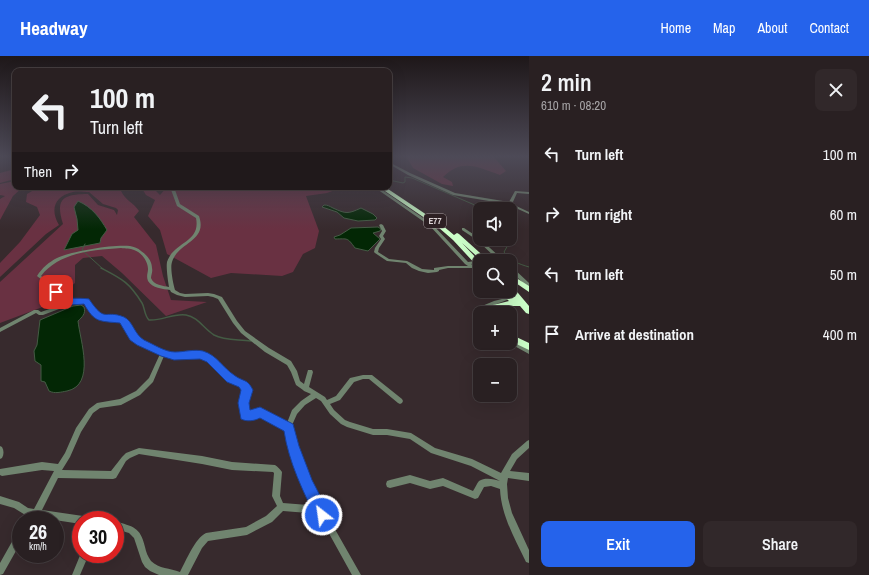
<!DOCTYPE html>
<meta charset="utf-8">
<style>
body{margin:0;font-family:"Archivo Narrow",sans-serif;background:#31282a;color:#f1f3f6;height:100vh;display:flex;flex-direction:column;font-size:15px;white-space:nowrap}
*{box-sizing:border-box;margin:0}
p{font-size:13px;color:#a5a3a5}
.icon{flex:none;width:22px;height:22px;fill:none;stroke:currentColor;stroke-width:2;stroke-linecap:round;stroke-linejoin:round}
.map{position:relative;flex:1;overflow:hidden}
.side{display:flex;flex-direction:column;background:#292022;width:340px}
.side>*{flex:none}
.guide{position:absolute;left:12px;top:12px;width:380px;height:122px;border-radius:8px;box-shadow:0 4px 16px #0002,0 0 0 1px #453e40;background:#292022;color:#f1f3f6;overflow:hidden}
.fabs{position:absolute;left:473px;top:146px;display:grid;gap:8px}
.fabs a{display:grid;place-items:center;width:44px;height:44px;border-radius:8px;background:#292022;box-shadow:0 4px 16px #0002,0 0 0 1px #453e40;font-size:20px}
.speed{position:absolute;left:12px;top:455px;display:flex;gap:8px;font-size:20px;font-weight:700;text-align:center}
.speed>*{display:grid;place-content:center;width:52px;height:52px;border-radius:50%;background:#292022;box-shadow:0 4px 16px #0002,0 0 0 1px #453e40;line-height:1}
.speed small{font-size:10px;font-weight:400}
.speed .limit{border:6px solid #d22;background:#fff;color:#111}
.pin{position:absolute;display:grid;place-items:center;width:34px;height:34px;color:#fff;margin:-17px;border-radius:8px;box-shadow:0 2px 6px #0006}
.me{position:absolute;width:44px;margin:-22px;rotate:330deg;stroke-linejoin:round;filter:drop-shadow(0 0 3px #0008)}
.turn{display:flex;align-items:center;gap:14px;height:84px;padding:0 12px;font-size:18px}
.turn .icon{width:52px;height:52px;stroke-width:2.5}
.turn b{display:block;font-size:28px;line-height:34px}
.then{display:flex;align-items:center;height:38px;padding:0 12px;background:#0003;gap:8px;font-size:15px}
.round{display:grid;place-items:center;flex:none;width:42px;height:42px;border-radius:8px;background:#31282a}
.head{display:flex;align-items:center;justify-content:space-between;height:68px;padding:0 12px}
h1{font-size:24px;font-weight:600;line-height:30px}
.action{display:flex;gap:8px;margin-top:auto;padding:8px 12px}
.action a{flex:1;height:46px;border-radius:8px;background:#2563eb;color:#fff;font-size:16px;font-weight:600;line-height:46px;text-align:center}
.action a+a{background:#31282a;color:#f1f3f6}
ul{padding:0;list-style:none}
li{display:flex;align-items:center;gap:12px;height:60px;padding:0 12px}
li div{flex:1}
li b{display:block;font-size:15px}
li em{font-style:normal}
header{display:flex;align-items:center;gap:24px;box-sizing:border-box;height:56px;padding:0 20px;background:#2563eb;color:#fff}
header strong{font-size:19px}
nav{display:flex;gap:22px;margin-inline-start:auto;font-size:14px}
main{display:flex;flex:1;min-height:0}
.map>svg:first-child{display:block}
</style>
<header>
<strong>Headway</strong>
<nav><a>Home</a><a>Map</a><a>About</a><a>Contact</a></nav>
</header>
<main>
<div class="map">
<svg width="529" height="519" viewBox="0 0 529 519">
<rect width="100%" height="100%" fill="#372a2d"/>
<g fill="#693142">
<path d="M406,100L484,101L493,100L506,115L500,119C478,111 462,102 443,121L452,126L453,130L442,128L413,112Z"/>
<polygon points="15,113 15,123 0,127 0,117"/>
<polygon points="15,125 15,131 23,131 13,140 0,164 0,143 5,140 0,139 0,128"/>
<path d="M39,131H99L121,135C125,144 134,147 139,155L134,161L156,189L163,220L171,244L207,246L166,260L122,217L102,200L83,202L75,209V227L48,249L0,267V226L63,168C55,143 63,138 88,138L98,149L114,154L117,159L118,154L116,152L103,148L89,136C84,136 78,135 73,136C54,140 50,154 59,169L46,178L0,221V207L20,186L40,159L37,151L26,146L27,138Z"/>
<polygon points="141,131 152,131 160,139 167,131 343,131 327,137 306,140 319,175 315,192 303,198 293,216 282,220 231,217 211,222 167,198 160,174 148,160 155,144 146,139"/>
</g>
<g fill="#032705" stroke="#445b44">
<path d="M78,145C92,151 100,162 107,174L101,182L100,187L64,194L72,178L78,174L77,163L74,151Z"/>
<path d="M324,149C328,149 329,150 333,152C346,158 348,158 361,152L373,158L377,162L375,164L358,165L344,162L337,156L322,151Z"/>
<path d="M378,171L381,173L380,175L373,177L380,183L368,195L355,192C347,181 348,183 335,183L334,181L340,179L351,172Z"/>
<path d="M81,249L84,251C86,258 82,261 78,265C80,284 96,329 67,335C61,336 55,338 49,335L45,326L41,325V309L35,305L34,295L37,289L40,264L73,250Z"/>
</g>
<g fill="none" stroke-linecap="round" stroke-linejoin="round">
<g stroke="#445b44" stroke-width="1">
<polyline points="389,124 403,127 405,126 405,121 412,122 484,153"/>
<path d="M506,183L508,189L504,196C510,205 519,208 529,211"/>
<polyline points="85,188 82,194 103,213"/>
</g>
<path stroke="#445b44" stroke-width="1.5" d="M101,212C122,223 129,226 142,247C145,252 144,259 149,264C162,265 173,257 186,259C198,261 204,273 214,279C225,285 239,283 251,285"/>
<polyline stroke="#504446" stroke-width="4" stroke-dasharray="4 2" stroke-linecap="butt" points="482,205 494,203"/>
<g fill="#70846f" fill-rule="evenodd">
<polygon points="389,106 410,117 455,137 509,146 515,135 529,136 529,138 517,137 512,148 529,156 529,158 507,148 453,139 408,119 389,108"/>
<path d="M170,131H174L180,148L199,160C208,186 178,186 172,206C170,212 173,227 175,234L180,237L185,238L208,237L214,238L222,241L237,265L245,275L269,292L291,305L297,315L300,325L304,328L308,314H312L313,316L309,331L325,341L327,344L336,340L350,322L363,319H372L402,343L403,345L402,347L400,348L398,347L369,323H363L354,326L340,344L330,348L334,354L345,364L350,366L373,373H387L411,377L435,392L472,403L501,417L512,398L527,385L529,384V392L517,403L510,415L529,417V425L508,422L507,428L508,442L512,457L529,494V507L526,506C515,483 501,459 500,433L491,430L484,431L478,442L475,443L443,430L430,433L410,427L390,432L387,431L386,428L387,425L390,424L410,419L430,425L443,422L473,435C475,432 477,427 479,425C485,421 494,423 500,425L471,410L431,397L410,383L387,379H373L347,371L341,368L330,358L321,345L316,342L305,349L297,358L293,367V380L315,438L361,519H352L316,454L308,457L283,455L272,466L247,479L208,485L202,492L188,519H159L150,515L145,511L142,506L134,482L129,477L115,473V465C133,471 140,470 145,491C146,496 148,501 151,505C159,513 170,512 180,516C186,505 195,482 206,477L246,471L266,460L277,450L272,440L274,417L273,416L232,414L202,408L139,398L130,402L126,405L116,422L113,423L58,422L42,454L83,460L86,461L87,464H81V468L35,461L33,464H25L27,460L14,452L0,448V440L19,446L28,452L34,453L54,415L42,414L2,420L0,419V413L42,406L58,408L65,397L76,372L89,353L97,347L120,343L136,335L149,322L160,298L132,283L122,266L119,265H106L94,261L85,247L74,248L69,246L59,253L43,259H39L36,257L0,276V272L34,254H38L41,256L55,251L60,248L54,245V244L52,232L37,220C42,212 49,206 57,202C72,195 114,188 130,190C134,191 138,192 141,195C147,199 152,205 152,212C153,216 151,219 151,222C153,229 164,230 169,231C168,225 166,212 167,206C174,185 201,187 196,162L177,150ZM121,192C126,193 130,192 134,194C141,196 148,205 148,213C148,217 146,220 148,225C152,232 163,233 170,234L171,236L177,239L185,241L208,240L213,241L218,243L233,267L241,277L265,296L287,309L291,316L296,329L303,334L304,335L311,338L301,345L292,354L287,367L260,353L253,356L247,357C247,347 251,338 248,328L233,321L213,302L203,297H201L173,298L165,296L143,285L136,281L126,264L120,261H106L98,259L88,244H74L68,242L63,245L58,243L56,230L41,220C59,196 94,194 121,192ZM164,300L173,302L200,301L209,306L229,325L243,332C244,342 239,351 243,362C248,364 255,362 260,359L287,374V380L308,440L312,448L308,449L283,447L280,440L282,416C280,413 278,411 275,409L232,406L202,400L139,392L126,397L122,401L111,415L62,414L70,401L81,376L93,357L100,352L121,349L140,339L153,326Z"/>
<polygon points="374,131 378,131 432,168 468,206 475,205 475,207 471,208 480,214 480,217 472,212 448,212 439,214 439,215 437,216 428,217 419,215 412,212 406,207 387,205 375,197 374,196 375,192 381,183 379,180 382,175 379,169 381,168 383,169 386,175 383,180 385,183 379,192 378,196 389,203 407,205 422,213 434,214 434,212 448,210 468,210 465,208 430,170"/>
<polygon points="462,172 464,172 479,182 501,202 501,204 493,204 493,202 496,202 477,184 462,174"/>
<polygon points="510,211 512,211 529,227 529,231 527,231 510,214"/>
<polygon points="497,235 501,235 507,243 507,244 486,252 484,257 480,257 480,258 480,257 482,250 494,245 502,243"/>
<polygon points="510,283 529,293 529,298 509,287 510,287"/>
<path d="M0,390L2,391C4,394 4,399 2,402L0,403Z"/>
<polygon points="21,474 21,486 3,518 0,519 0,507 18,475"/>
<polygon points="81,497 89,498 80,519 72,519"/>
</g>
<g fill="#cbfec8" fill-rule="evenodd">
<polygon points="379,131 385,131 442,169 454,179 457,177 459,178 489,205 482,205 462,187 480,206 480,212 478,211 453,184 438,171"/>
<polygon points="510,218 529,230 529,236 510,223"/>
<path d="M510,231H513L529,250V258L526,257L520,250C511,250 501,250 495,257H487L493,249L509,245L498,235H507L510,238L508,235H510Z"/>
<polygon points="510,278 529,287 529,294 510,285"/>
</g>
</g>
<linearGradient id="sky" x2="0" y2="1"><stop stop-color="#1e1719"/><stop offset="0.58" stop-color="#4d4a57"/><stop offset="1" stop-color="#4d4a57" stop-opacity="0"/></linearGradient>
<rect width="529" height="173" fill="url(#sky)"/>
<path fill="#2563eb" stroke="#184099" d="M56,233L59,234L61,242L63,243C67,242 85,242 89,243C106,268 104,253 124,261C133,265 134,278 144,284C153,288 165,296 175,296C184,296 194,293 203,295C217,299 223,312 234,319C243,326 247,322 253,334L249,347L250,354L260,351L293,368L299,390L312,424L330,459L327,464L322,466L317,464C303,435 289,407 284,375L260,362C254,365 247,366 241,363L238,347L241,334L239,331L227,326L207,306L200,303L174,304L161,300L137,289L130,284L120,267C99,265 95,267 84,248C76,249 70,248 63,250L53,246L52,236Z"/>
<g text-anchor="middle" stroke-width="4" stroke-linejoin="round" paint-order="stroke">
<rect fill="#2d2023" stroke="#a89ea0" stroke-width="1" x="424" y="158" width="22" height="14" rx="3"/>
<g font-size="9" font-weight="bold" fill="#ddd4d6">
<text x="435" y="168">E77</text>
</g>
</g>
</svg>
<div class="fabs">
<a><svg class="icon" aria-label="sound" viewBox="0 0 24 24"><path d="M4 9h4l5-4v14l-5-4H4zM17 9q2 3 0 6"/></svg></a>
<a><svg class="icon" aria-label="search" viewBox="0 0 24 24"><circle cx="10" cy="10" r="6"/><path d="M15 15l6 6"/></svg></a>
<a>+</a>
<a>−</a>
</div>
<div class="speed"><div>26<small>km/h</small></div><div class="limit">30</div></div>
<div class="pin" style="left:56px;top:236px;background:#d93025"><svg class="icon" aria-label="arrive" viewBox="0 0 24 24"><path d="M6 21V4h12l-3 4 3 4H6"/></svg></div>
<svg class="me" style="left:322px;top:459px" viewBox="-20 -20 40 40"><circle r="17" fill="#2563eb" stroke="#fff" stroke-width="3"/><path d="M0-11L8 9 0 5-8 9z" fill="#fff"/></svg>
<div class="guide">
<div class="turn"><svg class="icon" aria-label="left" viewBox="0 0 24 24"><path d="M17 20v-9H6M10 6l-5 5 5 5"/></svg><div><b>100 m</b>Turn left</div></div>
<div class="then">Then<svg class="icon" aria-label="right" viewBox="0 0 24 24"><path d="M7 20v-9h11M14 6l5 5-5 5"/></svg></div>
</div>
</div>
<section class="side">
<div class="head"><div><h1>2 min</h1><p>610 m · 08:20</p></div><a class="round"><svg class="icon" aria-label="close" viewBox="0 0 24 24"><path d="M6 6l12 12M18 6L6 18"/></svg></a></div>
<ul>
<li><svg class="icon" aria-label="left" viewBox="0 0 24 24"><path d="M17 20v-9H6M10 6l-5 5 5 5"/></svg><div><b>Turn left</b></div><em>100 m</em></li>
<li><svg class="icon" aria-label="right" viewBox="0 0 24 24"><path d="M7 20v-9h11M14 6l5 5-5 5"/></svg><div><b>Turn right</b></div><em>60 m</em></li>
<li><svg class="icon" aria-label="left" viewBox="0 0 24 24"><path d="M17 20v-9H6M10 6l-5 5 5 5"/></svg><div><b>Turn left</b></div><em>50 m</em></li>
<li><svg class="icon" aria-label="arrive" viewBox="0 0 24 24"><path d="M6 21V4h12l-3 4 3 4H6"/></svg><div><b>Arrive at destination</b></div><em>400 m</em></li>
</ul>
<div class="action"><a>Exit</a><a>Share</a></div>
</section>
</main>
